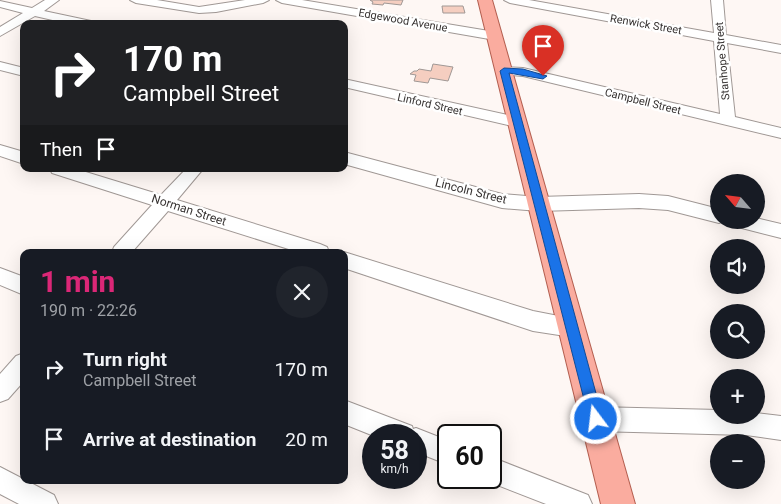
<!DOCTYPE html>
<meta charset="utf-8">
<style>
body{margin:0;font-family:Roboto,sans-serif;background:#20242c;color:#f1f3f6;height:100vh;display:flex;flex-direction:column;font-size:19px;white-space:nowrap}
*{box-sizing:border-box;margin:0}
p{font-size:16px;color:#9ea1a6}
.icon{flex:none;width:28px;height:28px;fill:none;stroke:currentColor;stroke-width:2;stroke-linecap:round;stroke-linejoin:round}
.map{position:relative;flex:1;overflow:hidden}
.sheet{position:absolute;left:20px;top:249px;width:328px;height:235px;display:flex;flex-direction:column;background:#171b24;border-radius:10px;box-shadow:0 5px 20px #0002}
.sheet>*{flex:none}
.hud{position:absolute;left:20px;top:20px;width:328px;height:152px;border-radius:10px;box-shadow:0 5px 20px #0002;background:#202124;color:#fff;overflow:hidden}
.needle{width:32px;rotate:298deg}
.fabs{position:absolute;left:710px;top:174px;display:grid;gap:10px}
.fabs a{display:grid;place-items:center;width:55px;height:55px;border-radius:50%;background:#171b24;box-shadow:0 5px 20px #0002;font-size:25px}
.speed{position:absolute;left:362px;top:424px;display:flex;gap:10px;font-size:25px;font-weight:700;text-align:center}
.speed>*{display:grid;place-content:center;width:65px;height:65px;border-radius:50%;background:#171b24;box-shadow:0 5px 20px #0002;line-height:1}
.speed small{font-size:12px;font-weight:400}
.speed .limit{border:2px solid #111;border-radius:8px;background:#fff;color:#111}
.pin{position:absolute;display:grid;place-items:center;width:42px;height:42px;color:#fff;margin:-51px -21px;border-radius:50% 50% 50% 0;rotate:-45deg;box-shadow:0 0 5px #0007}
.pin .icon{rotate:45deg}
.me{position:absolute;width:55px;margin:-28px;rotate:345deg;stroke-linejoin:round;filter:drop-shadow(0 0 4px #0008)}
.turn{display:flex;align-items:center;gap:18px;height:105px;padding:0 20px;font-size:22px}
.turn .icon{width:65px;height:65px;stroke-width:2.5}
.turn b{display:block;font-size:35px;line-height:42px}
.then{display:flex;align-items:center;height:48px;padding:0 20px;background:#0003;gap:10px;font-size:19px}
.round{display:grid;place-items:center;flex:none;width:52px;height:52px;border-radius:26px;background:#20242c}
.summary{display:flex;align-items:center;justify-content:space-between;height:85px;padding:0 20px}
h1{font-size:30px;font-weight:700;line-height:38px;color:#db2777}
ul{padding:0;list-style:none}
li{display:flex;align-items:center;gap:15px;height:70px;padding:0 20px}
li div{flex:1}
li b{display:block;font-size:19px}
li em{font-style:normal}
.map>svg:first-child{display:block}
</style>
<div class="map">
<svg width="781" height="504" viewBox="0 0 781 504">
<rect width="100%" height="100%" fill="#fef7f4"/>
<g fill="#f5cec0" stroke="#a09895">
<polygon points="370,0 403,0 401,5 384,3 383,5 372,4 373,2"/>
<polygon points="442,6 463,6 465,13 443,13"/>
<polygon points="433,64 453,67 448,81 430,78 428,83 414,81 416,75 410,74 414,71 417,71 419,69 431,71"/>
</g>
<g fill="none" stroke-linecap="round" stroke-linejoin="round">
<g stroke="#a09895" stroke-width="2">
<g id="minor">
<polygon points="45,0 59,0 44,11 91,21 93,24 70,24 35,16 0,36 0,27 23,13 0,7 0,1 32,8"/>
<polygon points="130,0 157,0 199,7 245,0 269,0 263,3 216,12 199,13 136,3"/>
<polygon points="276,0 302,0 495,32 501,36 495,40 282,3"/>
<polygon points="504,0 529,0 714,33 711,0 723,0 726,35 781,45 781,53 727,43 735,117 781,128 781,138 523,76 499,74 497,71 504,67 523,68 720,114 714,41 510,3"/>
<polygon points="0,62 24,68 24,76 0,70"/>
<polygon points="344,79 517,117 522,119 524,122 522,125 517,127 344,87"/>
<polygon points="0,145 24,152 24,164 0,156"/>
<polygon points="344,152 502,194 539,197 639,194 668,196 719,209 719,220 726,220 719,223 668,210 639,208 539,211 502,208 344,164"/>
<polygon points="50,169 76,169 161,195 186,169 203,169 177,200 320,244 327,247 329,252 298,252 168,211 132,252 112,252 114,247 152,205 52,173"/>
<polygon points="756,218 781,224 781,238 730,225 727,220 756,220"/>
<polygon points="343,252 344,252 533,311 579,320 582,327 579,334 572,337 533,331 344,268"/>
<polygon points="0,268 24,277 24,295 0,285"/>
<polygon points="24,353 24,381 8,399 0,402 0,374 16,356"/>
<polygon points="344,400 412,426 413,429 416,428 449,441 449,465 416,452 416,435 374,436 344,424"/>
<polygon points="596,407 719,410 719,415 756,415 756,413 781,416 781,440 746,435 596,431 588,427 584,419 588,411"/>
<polygon points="491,457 588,495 592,504 546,504 482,479 481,478 491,478"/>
<polygon points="0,467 54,495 58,504 19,504 0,494"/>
</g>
</g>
<g stroke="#b35e4f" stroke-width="2">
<polygon id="major" points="478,0 492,0 635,504 601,504"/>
</g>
<use href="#minor" fill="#fff" fill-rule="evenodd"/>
<use href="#major" fill="#faac9f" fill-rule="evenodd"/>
</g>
<polygon fill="#1a73e8" stroke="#114b97" points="504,68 523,69 547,76 543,79 509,73 603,419 601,424 596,426 591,424 589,419 500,71"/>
<g text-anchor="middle" stroke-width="5" stroke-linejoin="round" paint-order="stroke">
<g font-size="11" fill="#363231" stroke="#fff">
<text transform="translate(403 20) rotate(10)" y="4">Edgewood Avenue</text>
<text transform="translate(646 24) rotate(10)" y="4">Renwick Street</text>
<text transform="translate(722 61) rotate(-95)" y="4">Stanhope Street</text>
<text transform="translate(643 101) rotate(14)" y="4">Campbell Street</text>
<text transform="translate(430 104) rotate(13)" y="4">Linford Street</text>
</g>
<g font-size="12" fill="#363231" stroke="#fff">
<text transform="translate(471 191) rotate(14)" y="4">Lincoln Street</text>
<text transform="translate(189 210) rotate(18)" y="4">Norman Street</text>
</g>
</g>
</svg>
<div class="fabs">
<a><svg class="needle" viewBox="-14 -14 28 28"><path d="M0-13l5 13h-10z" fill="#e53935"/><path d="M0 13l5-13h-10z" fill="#9ea1a6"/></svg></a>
<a><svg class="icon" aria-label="sound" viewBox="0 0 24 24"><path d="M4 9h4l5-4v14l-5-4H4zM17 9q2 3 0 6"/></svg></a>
<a><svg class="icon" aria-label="search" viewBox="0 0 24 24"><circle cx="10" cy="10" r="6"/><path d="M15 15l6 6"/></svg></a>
<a>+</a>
<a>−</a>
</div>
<div class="speed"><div>58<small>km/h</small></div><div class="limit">60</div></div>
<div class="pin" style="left:543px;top:76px;background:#d93025"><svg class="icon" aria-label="arrive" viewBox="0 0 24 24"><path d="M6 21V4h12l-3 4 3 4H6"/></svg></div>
<svg class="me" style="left:596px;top:419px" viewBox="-20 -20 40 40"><circle r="17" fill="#1a73e8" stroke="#fff" stroke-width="3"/><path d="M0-11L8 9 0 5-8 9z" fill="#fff"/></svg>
<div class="hud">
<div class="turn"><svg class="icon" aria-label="right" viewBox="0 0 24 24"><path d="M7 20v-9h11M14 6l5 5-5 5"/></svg><div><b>170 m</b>Campbell Street</div></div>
<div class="then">Then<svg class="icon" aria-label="arrive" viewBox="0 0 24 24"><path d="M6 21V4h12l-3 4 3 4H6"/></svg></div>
</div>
<section class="sheet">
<div class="summary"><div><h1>1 min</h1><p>190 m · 22:26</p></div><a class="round"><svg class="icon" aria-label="close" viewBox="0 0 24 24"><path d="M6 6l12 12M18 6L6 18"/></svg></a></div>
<ul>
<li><svg class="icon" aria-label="right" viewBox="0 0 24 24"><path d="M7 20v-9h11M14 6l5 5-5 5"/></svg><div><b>Turn right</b><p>Campbell Street</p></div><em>170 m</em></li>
<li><svg class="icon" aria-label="arrive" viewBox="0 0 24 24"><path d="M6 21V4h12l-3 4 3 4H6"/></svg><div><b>Arrive at destination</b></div><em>20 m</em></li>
</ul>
</section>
</div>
